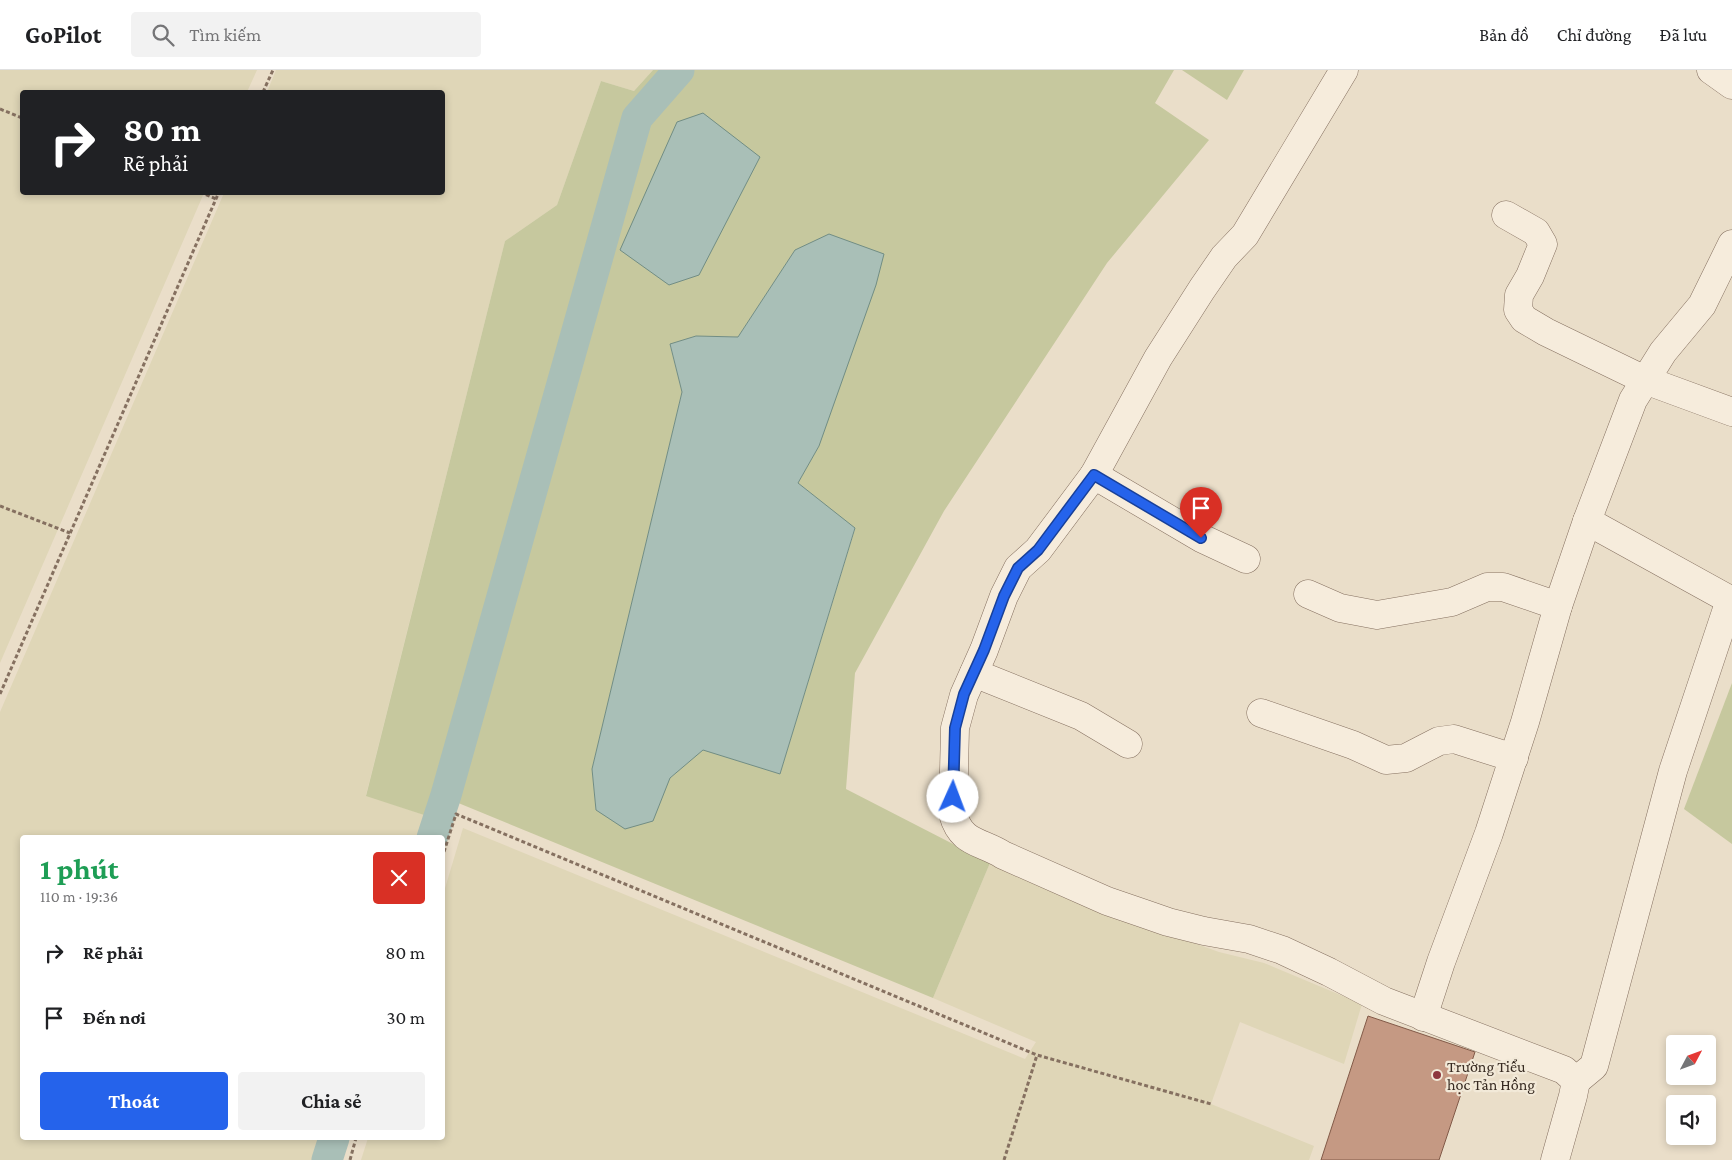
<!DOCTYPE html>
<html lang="vi">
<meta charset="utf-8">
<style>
body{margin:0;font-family:"Crimson Pro",serif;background:#f2f2f2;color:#202124;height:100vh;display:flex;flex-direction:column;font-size:19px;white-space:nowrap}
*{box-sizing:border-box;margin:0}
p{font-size:16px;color:#757577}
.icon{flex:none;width:28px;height:28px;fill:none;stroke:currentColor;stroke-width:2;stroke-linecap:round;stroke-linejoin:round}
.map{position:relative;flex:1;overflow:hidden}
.sheet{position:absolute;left:20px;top:765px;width:425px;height:305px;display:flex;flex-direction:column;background:#fff;border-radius:5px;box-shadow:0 2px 8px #0003}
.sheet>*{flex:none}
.top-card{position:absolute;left:20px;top:20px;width:425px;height:105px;border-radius:5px;box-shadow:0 2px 8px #0003;background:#202124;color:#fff;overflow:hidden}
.needle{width:32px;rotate:49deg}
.controls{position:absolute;left:1666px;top:965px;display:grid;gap:10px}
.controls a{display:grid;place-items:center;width:50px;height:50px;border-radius:5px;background:#fff;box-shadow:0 2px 8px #0003;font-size:25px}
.pin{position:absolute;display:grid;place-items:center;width:42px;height:42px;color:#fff;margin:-51px -21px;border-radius:50% 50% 50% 0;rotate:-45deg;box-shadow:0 0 5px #0007}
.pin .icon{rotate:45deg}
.me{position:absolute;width:55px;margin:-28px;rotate:2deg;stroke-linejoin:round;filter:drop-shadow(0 0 4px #0008)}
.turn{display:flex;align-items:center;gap:18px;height:105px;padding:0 20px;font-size:22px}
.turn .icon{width:65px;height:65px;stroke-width:2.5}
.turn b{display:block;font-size:35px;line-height:42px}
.round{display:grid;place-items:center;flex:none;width:52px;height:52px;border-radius:5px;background:#f2f2f2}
.overview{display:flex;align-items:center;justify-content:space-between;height:85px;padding:0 20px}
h1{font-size:30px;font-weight:700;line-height:38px;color:#1e9e55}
.button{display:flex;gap:10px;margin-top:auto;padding:10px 20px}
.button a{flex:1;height:58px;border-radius:5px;background:#2563eb;color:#fff;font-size:20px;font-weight:700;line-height:58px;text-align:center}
.button a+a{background:#f2f2f2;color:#202124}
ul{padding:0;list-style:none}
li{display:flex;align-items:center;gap:15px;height:65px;padding:0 20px}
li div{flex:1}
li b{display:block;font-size:19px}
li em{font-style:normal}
header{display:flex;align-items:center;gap:30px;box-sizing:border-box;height:70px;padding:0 25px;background:#fff;border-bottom:1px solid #e0e0e0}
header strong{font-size:24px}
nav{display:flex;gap:28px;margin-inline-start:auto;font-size:18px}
.search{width:350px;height:45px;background:#f2f2f2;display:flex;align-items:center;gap:12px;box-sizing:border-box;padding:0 18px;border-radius:5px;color:#757577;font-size:19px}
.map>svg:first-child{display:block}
</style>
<header>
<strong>GoPilot</strong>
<div class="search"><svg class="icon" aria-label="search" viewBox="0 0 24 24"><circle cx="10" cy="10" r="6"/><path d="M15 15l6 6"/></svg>Tìm kiếm</div>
<nav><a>Bản đồ</a><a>Chỉ đường</a><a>Đã lưu</a></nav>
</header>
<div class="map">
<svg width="1732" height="1090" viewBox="0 0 1732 1090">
<rect width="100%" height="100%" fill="#eadec9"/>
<g fill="#dfd6b7">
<polygon points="0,0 257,0 247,22 22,22 22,122 204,123 0,593"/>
<polygon points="276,0 653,0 634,21 601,11 557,135 505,171 366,725 427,746 420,767 22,768 22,1068 319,1068 312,1090 0,1090 0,642 224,123 442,122 442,22 267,22"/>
<polygon points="463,758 1025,989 1036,972 933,928 990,793 1093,837 1219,882 1264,893 1362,934 1344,994 1240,952 1211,1034 1314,1076 1309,1090 361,1090 368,1068 442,1068 443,825"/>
</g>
<g fill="#c6c89e" fill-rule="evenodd">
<path d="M653,0H1174L1155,33L1209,70L1107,193L944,441L855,603L846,719L990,793L933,928L434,723L427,746L366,726L505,171L557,135L601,11L634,21ZM795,180L819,376L798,413L855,459L780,704L703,679L670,708L596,740L592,699L682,322L670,275L696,266L738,267Z"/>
<polygon points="1182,0 1244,0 1227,30"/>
<polygon points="1732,613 1732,774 1684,739"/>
</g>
<g fill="#a9bfb7" stroke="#718d84">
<polygon points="703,43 760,87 699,205 669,215 620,180 677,52"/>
<polygon points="829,164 884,184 876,215 819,376 798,413 855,458 780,704 703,680 670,708 653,751 625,759 596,740 592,699 682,322 670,274 696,266 738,267 795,180"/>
</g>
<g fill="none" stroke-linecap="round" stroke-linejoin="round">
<g stroke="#a9bfb7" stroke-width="31">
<polyline points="432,768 446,725 637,48 679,0"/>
<polyline points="327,1090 334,1068"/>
</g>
</g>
<polygon fill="#c59983" stroke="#825a48" points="1368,946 1475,982 1439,1090 1321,1090"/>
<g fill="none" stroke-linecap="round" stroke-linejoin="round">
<g stroke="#857060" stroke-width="29">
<g id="minor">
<polyline points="1711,0 1732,15"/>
<polyline points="1506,145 1536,162 1543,174 1530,206 1519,225 1518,240 1524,249 1546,262 1645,310 1732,342"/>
<path d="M1094,405L1038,480L1018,498L1004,526L984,580L964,625L955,658L953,744C961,774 981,771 1003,785L1107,831L1145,844L1168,852L1204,861L1249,869L1282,880L1329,902L1384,931L1564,1000L1576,1011L1573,1026L1555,1090"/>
<polyline points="1587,451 1732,531"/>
<polyline points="1246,489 1201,468 1094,405 1158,288 1202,219 1224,187 1245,165 1344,0"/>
<polyline points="1308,524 1340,538 1377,545 1452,532 1487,517 1503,517 1558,536"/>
<polyline points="974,603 1081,646 1128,674"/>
<polyline points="1261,643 1353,675 1386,690 1406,688 1439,671 1454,669 1514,688"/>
<polyline points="1423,947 1441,892 1489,763 1525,652 1558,536 1587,451 1633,330 1663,282 1702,235 1732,174"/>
<polyline points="1576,1011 1594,996 1673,701 1730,530"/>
</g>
</g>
<g stroke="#857060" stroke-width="3" stroke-dasharray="4 2.5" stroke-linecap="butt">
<polyline points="263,22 273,0"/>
<polyline points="0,39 22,48"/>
<polyline points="200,122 216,129"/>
<polyline points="0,436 70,463"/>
<polyline points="0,624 219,122"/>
<polyline points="442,788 456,744 1037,985 1211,1034"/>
<polyline points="350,1090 356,1068"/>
<polyline points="1004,1090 1037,985"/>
</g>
<use href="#minor" stroke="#f6ecdc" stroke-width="28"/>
</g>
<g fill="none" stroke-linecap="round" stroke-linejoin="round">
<g stroke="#184099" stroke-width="12">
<polyline id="route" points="953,727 955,658 964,624 984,580 1004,526 1018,498 1038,480 1094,405 1201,468"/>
</g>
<use href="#route" stroke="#2563eb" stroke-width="9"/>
</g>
<circle fill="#8e363d" stroke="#f2e9d8" stroke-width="2" cx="1437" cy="1005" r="5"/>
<g text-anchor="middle" stroke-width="4.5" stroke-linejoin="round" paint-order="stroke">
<g font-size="16" fill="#372a21" stroke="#f2e9d8" text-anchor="start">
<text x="1447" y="1002">Trường Tiểu<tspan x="1447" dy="18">học Tản Hồng</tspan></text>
</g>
</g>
</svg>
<div class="controls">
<a><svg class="needle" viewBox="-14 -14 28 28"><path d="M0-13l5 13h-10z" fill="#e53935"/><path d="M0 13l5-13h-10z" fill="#757577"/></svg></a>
<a><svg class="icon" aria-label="sound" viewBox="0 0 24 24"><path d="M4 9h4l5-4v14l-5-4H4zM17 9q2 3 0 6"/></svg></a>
</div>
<div class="pin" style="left:1201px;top:468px;background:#d93025"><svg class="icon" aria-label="arrive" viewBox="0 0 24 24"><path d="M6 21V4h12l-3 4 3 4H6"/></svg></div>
<svg class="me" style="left:953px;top:727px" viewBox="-20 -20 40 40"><circle r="19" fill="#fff"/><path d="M0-13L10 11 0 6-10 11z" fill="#2563eb"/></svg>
<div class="top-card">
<div class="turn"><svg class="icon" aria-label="right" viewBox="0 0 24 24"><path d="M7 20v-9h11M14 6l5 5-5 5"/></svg><div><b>80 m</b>Rẽ phải</div></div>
</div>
<section class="sheet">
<div class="overview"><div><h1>1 phút</h1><p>110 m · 19:36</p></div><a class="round" style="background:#d93025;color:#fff"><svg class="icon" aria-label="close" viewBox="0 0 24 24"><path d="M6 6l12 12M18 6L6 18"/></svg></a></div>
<ul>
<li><svg class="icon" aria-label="right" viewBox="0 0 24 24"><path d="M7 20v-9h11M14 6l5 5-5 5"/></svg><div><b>Rẽ phải</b></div><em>80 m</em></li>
<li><svg class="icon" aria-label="arrive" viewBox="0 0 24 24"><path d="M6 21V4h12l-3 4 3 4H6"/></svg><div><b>Đến nơi</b></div><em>30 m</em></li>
</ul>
<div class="button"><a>Thoát</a><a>Chia sẻ</a></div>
</section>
</div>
